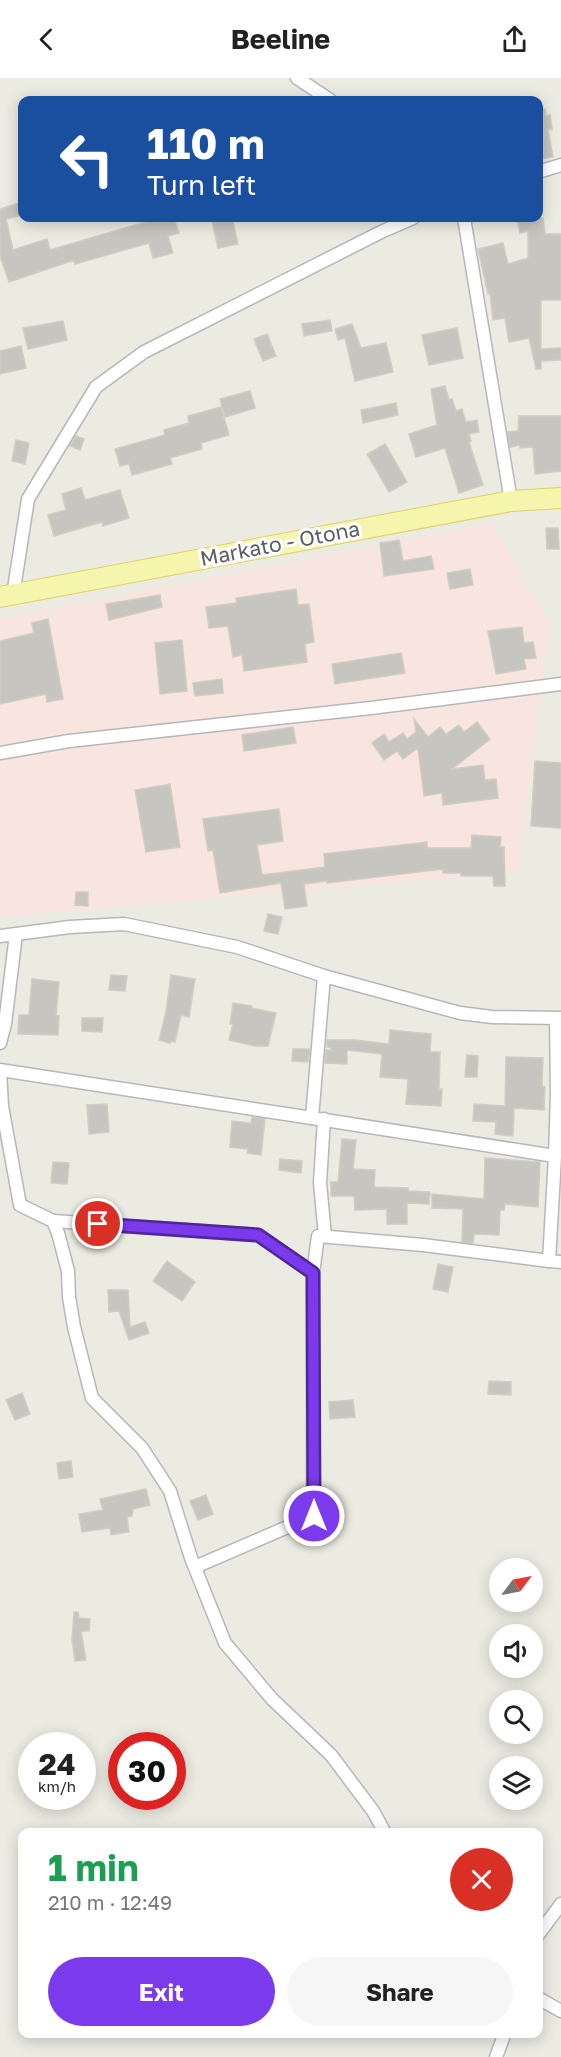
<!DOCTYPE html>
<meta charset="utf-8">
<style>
body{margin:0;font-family:"Golos Text",sans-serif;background:#f6f6f6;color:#222;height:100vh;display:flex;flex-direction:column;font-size:22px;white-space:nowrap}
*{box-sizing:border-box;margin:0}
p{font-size:20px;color:#767676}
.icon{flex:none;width:33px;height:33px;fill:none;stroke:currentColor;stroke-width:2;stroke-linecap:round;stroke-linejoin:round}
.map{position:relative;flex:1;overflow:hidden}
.sheet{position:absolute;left:18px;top:1750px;width:525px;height:210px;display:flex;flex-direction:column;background:#fff;border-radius:12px;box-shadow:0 3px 15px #0003}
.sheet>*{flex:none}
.guide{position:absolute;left:18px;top:18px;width:525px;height:126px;border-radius:12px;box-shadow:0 3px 15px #0003;background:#1a4fa0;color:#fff;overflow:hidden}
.needle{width:39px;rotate:58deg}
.tools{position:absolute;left:489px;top:1480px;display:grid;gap:12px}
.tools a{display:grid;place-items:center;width:54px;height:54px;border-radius:50%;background:#fff;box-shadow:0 3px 15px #0003;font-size:30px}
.speed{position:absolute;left:18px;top:1654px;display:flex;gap:12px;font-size:30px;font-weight:700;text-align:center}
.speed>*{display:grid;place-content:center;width:78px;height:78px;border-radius:50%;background:#fff;box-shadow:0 3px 15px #0003;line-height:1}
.speed small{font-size:15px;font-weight:400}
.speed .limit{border:9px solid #d22;background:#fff;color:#111}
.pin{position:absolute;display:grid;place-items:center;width:51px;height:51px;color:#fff;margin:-26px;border:3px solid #fff;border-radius:50%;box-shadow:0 2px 6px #0007}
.me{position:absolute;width:66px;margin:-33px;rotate:0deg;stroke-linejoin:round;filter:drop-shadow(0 0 4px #0008)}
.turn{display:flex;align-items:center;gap:21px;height:126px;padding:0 30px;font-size:27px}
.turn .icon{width:78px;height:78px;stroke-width:2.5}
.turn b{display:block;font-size:42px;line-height:51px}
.round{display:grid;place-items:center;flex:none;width:63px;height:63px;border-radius:32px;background:#f6f6f6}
.headline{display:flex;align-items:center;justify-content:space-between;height:102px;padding:0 30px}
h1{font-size:36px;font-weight:700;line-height:45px;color:#1e9e55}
.action{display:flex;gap:12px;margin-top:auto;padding:12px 30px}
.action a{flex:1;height:69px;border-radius:36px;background:#7c3aed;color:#fff;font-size:24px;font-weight:700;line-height:69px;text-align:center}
.action a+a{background:#f6f6f6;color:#222}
header{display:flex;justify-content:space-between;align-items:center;height:78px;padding:0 30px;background:#fff;font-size:27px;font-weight:700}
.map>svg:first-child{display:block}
</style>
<header><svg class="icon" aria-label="back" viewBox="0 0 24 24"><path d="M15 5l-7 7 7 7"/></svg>Beeline<svg class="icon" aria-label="share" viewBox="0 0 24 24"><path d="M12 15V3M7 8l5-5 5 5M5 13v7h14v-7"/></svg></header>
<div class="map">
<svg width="561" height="1979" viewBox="0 0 561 1979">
<rect width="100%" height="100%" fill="#ecebe2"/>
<polygon fill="#f8e5df" points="492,445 549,545 518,794 0,839 0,541"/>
<g fill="#c7c5c0" stroke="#d0cdc1" stroke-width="1.5">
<polygon points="538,31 545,31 546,38 550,37 552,51 548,52 553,79 541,81 538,64"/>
<polygon points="22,124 22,137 6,141 13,172 47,161 50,172 159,140 174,140 179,155 168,158 173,175 153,180 149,165 75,186 74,182 9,204 0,178 0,131"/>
<polygon points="225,140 232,140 238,166 218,170 212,142"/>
<polygon points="517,140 543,140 545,156 561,156 561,222 541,222 541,271 561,270 561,282 541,283 541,291 536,291 529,260 509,264 505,240 493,242 490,215 488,216 478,171 503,165 508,186 528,180 528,153 520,155"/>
<polygon points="330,242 332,253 304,258 302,246"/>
<polygon points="63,243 67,262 28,271 23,250"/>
<polygon points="352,246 361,270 386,265 393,294 355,303 345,260 338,262 335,251"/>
<polygon points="457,250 463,280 429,287 422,257"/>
<polygon points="267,256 276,278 263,283 254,261"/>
<polygon points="21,268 26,290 0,296 0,273"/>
<polygon points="445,308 449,322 452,321 456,333 462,331 466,344 477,342 479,354 469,356 471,363 469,364 483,407 459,415 445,370 416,379 409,356 437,347 431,311"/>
<polygon points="250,313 255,330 225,339 220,321"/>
<polygon points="396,325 398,337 363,345 361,332"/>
<polygon points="221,329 229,357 201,365 202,371 170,380 172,386 132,397 129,386 120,388 115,371 165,357 164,352 189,345 188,338"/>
<polygon points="519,338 561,338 561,393 535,396 533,369 520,370 520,367 510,369 508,354 518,353"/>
<polygon points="76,358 84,361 80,372 70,368"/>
<polygon points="16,362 29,365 25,386 12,383"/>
<polygon points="385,366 407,404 389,414 367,376"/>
<polygon points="81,410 85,422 120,412 129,440 103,448 102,444 54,458 48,437 66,432 62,416"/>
<polygon points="546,450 558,450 559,471 547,471"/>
<polygon points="399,462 403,483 431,478 434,491 384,498 380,465"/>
<polygon points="470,491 473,507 450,511 447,495"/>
<polygon points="296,511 298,527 309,526 314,564 305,566 307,584 244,593 242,577 233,579 228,548 209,550 206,529 237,525 236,520"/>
<polygon points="160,517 162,529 109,542 106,526"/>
<polygon points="48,541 63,621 47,624 46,616 0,626 0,563 34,555 32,545"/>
<polygon points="522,549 524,565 533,564 536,580 524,581 526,591 496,596 488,553"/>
<polygon points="182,562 187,613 160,616 155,565"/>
<polygon points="401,575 405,595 335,606 332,586"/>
<polygon points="222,601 223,615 195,618 193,605"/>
<polygon points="414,641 428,659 440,649 446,656 459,647 464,654 477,644 490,661 452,691 483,687 485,702 496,701 498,720 443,727 442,715 424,718 418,670 403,681 397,673 384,682 372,665 384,656 389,664 403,655 407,661 416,654"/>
<polygon points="293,649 296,665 244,673 242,657"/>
<polygon points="535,683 561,685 561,750 531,748"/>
<polygon points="170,706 180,769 146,774 135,712"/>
<polygon points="279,731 283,763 257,767 262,797 325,789 324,776 427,764 427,770 471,770 472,757 501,759 500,769 504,769 505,808 494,808 493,798 461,798 461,795 443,795 443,791 327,805 327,803 304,806 307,828 285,831 281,805 220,815 213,772 208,773 203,741"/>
<polygon points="76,814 88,814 88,828 75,827"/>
<polygon points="268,836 282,839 278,856 264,853"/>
<polygon points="111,897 127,898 125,913 109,912"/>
<polygon points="171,897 195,901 189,939 181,937 175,964 171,963 170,965 159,962 166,934"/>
<polygon points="32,901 59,904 56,938 59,938 58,957 18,956 19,937 29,937"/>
<polygon points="233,925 252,928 251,930 276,935 268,968 255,968 229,962 233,946 230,946"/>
<polygon points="82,940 103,940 102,954 82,953"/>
<polygon points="390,952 431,956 430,974 440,974 439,1011 442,1011 441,1028 406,1026 408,1001 380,999 382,976 347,972 347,986 325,985 326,972 331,973 331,970 327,969 327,962 355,962 389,966"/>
<polygon points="293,971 310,971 308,984 292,983"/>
<polygon points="467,977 478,978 477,999 465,999"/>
<polygon points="506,979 543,980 542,1008 545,1009 544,1032 514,1030 513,1058 495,1056 496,1044 473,1043 474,1026 505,1028"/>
<polygon points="107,1026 109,1054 89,1056 87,1027"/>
<polygon points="252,1039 265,1041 261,1077 247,1075 248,1071 230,1069 232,1043 251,1045"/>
<polygon points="342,1061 356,1062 353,1091 375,1092 374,1109 408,1110 408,1113 430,1114 429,1126 407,1125 407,1146 387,1146 387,1131 355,1132 354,1118 331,1118 331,1104 338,1104"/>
<polygon points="485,1080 540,1084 538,1129 505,1126 504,1132 500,1132 499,1157 474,1156 473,1165 462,1164 463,1131 432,1130 432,1116 484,1121"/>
<polygon points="280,1081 302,1083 301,1095 279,1092"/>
<polygon points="53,1084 69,1085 67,1106 51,1105"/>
<polygon points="167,1183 195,1204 182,1223 153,1203"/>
<polygon points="438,1186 453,1189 448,1214 433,1211"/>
<polygon points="108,1212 128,1212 130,1249 145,1244 149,1255 129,1262 119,1233 109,1234"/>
<polygon points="489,1303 511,1304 511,1317 488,1316"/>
<polygon points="22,1315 30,1336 15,1342 6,1322"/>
<polygon points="353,1322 355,1339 330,1341 329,1324"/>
<polygon points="71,1383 73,1399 59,1401 57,1385"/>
<polygon points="146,1411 150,1427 133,1431 132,1438 127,1439 129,1454 111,1457 110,1450 82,1454 79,1436 103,1432 100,1421"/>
<polygon points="206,1417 213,1436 198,1442 190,1423"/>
<polygon points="74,1534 78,1534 79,1540 90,1541 89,1553 81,1553 86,1582 75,1583 72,1562"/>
</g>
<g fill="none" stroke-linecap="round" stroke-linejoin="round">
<g stroke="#b5b7bb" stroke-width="15">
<g id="minor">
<polyline points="297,0 330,22"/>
<polyline points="538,94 561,87"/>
<polyline points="464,140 511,423"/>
<polyline points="13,517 28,421 96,309 144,274 381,154 413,140"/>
<polyline points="0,675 69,663 371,630 561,606"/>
<polyline points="0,858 70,849 124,846 237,869 324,898 460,935 492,939 561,940"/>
<polyline points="324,898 312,1040 555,1078 549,1183 561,1184"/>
<polyline points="0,965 5,946 16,856"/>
<polyline points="0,992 312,1040"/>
<polyline points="0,993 2,1028 20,1127 53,1143 58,1155 68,1193 69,1219 74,1249 92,1320 142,1370 170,1413 191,1480 225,1565 272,1621 331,1677 373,1733 385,1755"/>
<polyline points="324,1041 320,1105 325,1158"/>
<polyline points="555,1078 557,1016 556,940"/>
<polyline points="53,1143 258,1157 313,1195"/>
<polyline points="195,1489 313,1438 313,1195 318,1158 423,1167 549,1183"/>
<polyline points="538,1857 561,1826"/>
<polyline points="538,1920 561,1933"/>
<polyline points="496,1979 503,1960 503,1956"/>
</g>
</g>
<g stroke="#e2d165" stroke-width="22">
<polyline id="primary" points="0,519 511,423 561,420"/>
</g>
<use href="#minor" stroke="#fff" stroke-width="12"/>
<use href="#primary" stroke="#f6f5ad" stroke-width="20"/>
</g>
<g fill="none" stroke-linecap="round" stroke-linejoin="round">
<g stroke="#51269a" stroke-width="15">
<polyline id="route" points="98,1146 258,1157 313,1195 314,1438"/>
</g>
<use href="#route" stroke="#7c3aed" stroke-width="10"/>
</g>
<g text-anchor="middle" stroke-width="6" stroke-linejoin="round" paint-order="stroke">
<g font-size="21" fill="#5b5d62" stroke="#fff">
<text transform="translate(280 466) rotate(-11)" y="7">Markato - Otona</text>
</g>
</g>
</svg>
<div class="tools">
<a><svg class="needle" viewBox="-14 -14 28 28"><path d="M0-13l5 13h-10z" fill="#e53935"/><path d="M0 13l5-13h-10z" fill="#767676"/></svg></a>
<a><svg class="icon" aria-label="sound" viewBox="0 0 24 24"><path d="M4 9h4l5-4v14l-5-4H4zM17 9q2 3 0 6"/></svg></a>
<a><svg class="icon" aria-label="search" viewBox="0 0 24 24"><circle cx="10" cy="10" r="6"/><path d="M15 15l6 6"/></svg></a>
<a><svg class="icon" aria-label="layers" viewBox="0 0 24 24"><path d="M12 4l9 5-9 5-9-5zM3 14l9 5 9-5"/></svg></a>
</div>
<div class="speed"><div>24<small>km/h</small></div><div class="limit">30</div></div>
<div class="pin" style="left:98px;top:1146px;background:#d93025"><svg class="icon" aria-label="arrive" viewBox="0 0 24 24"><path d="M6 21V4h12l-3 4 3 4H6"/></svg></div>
<svg class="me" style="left:314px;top:1438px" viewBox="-20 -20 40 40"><circle r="17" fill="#7c3aed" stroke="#fff" stroke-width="3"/><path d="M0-11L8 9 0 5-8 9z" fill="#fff"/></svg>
<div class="guide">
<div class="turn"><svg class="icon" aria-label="left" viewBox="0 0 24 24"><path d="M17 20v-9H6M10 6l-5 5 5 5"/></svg><div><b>110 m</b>Turn left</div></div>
</div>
<section class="sheet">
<div class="headline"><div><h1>1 min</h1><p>210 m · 12:49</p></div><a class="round" style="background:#d93025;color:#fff"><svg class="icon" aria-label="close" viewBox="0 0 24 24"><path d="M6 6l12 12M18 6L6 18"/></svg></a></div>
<div class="action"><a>Exit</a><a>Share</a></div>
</section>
</div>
